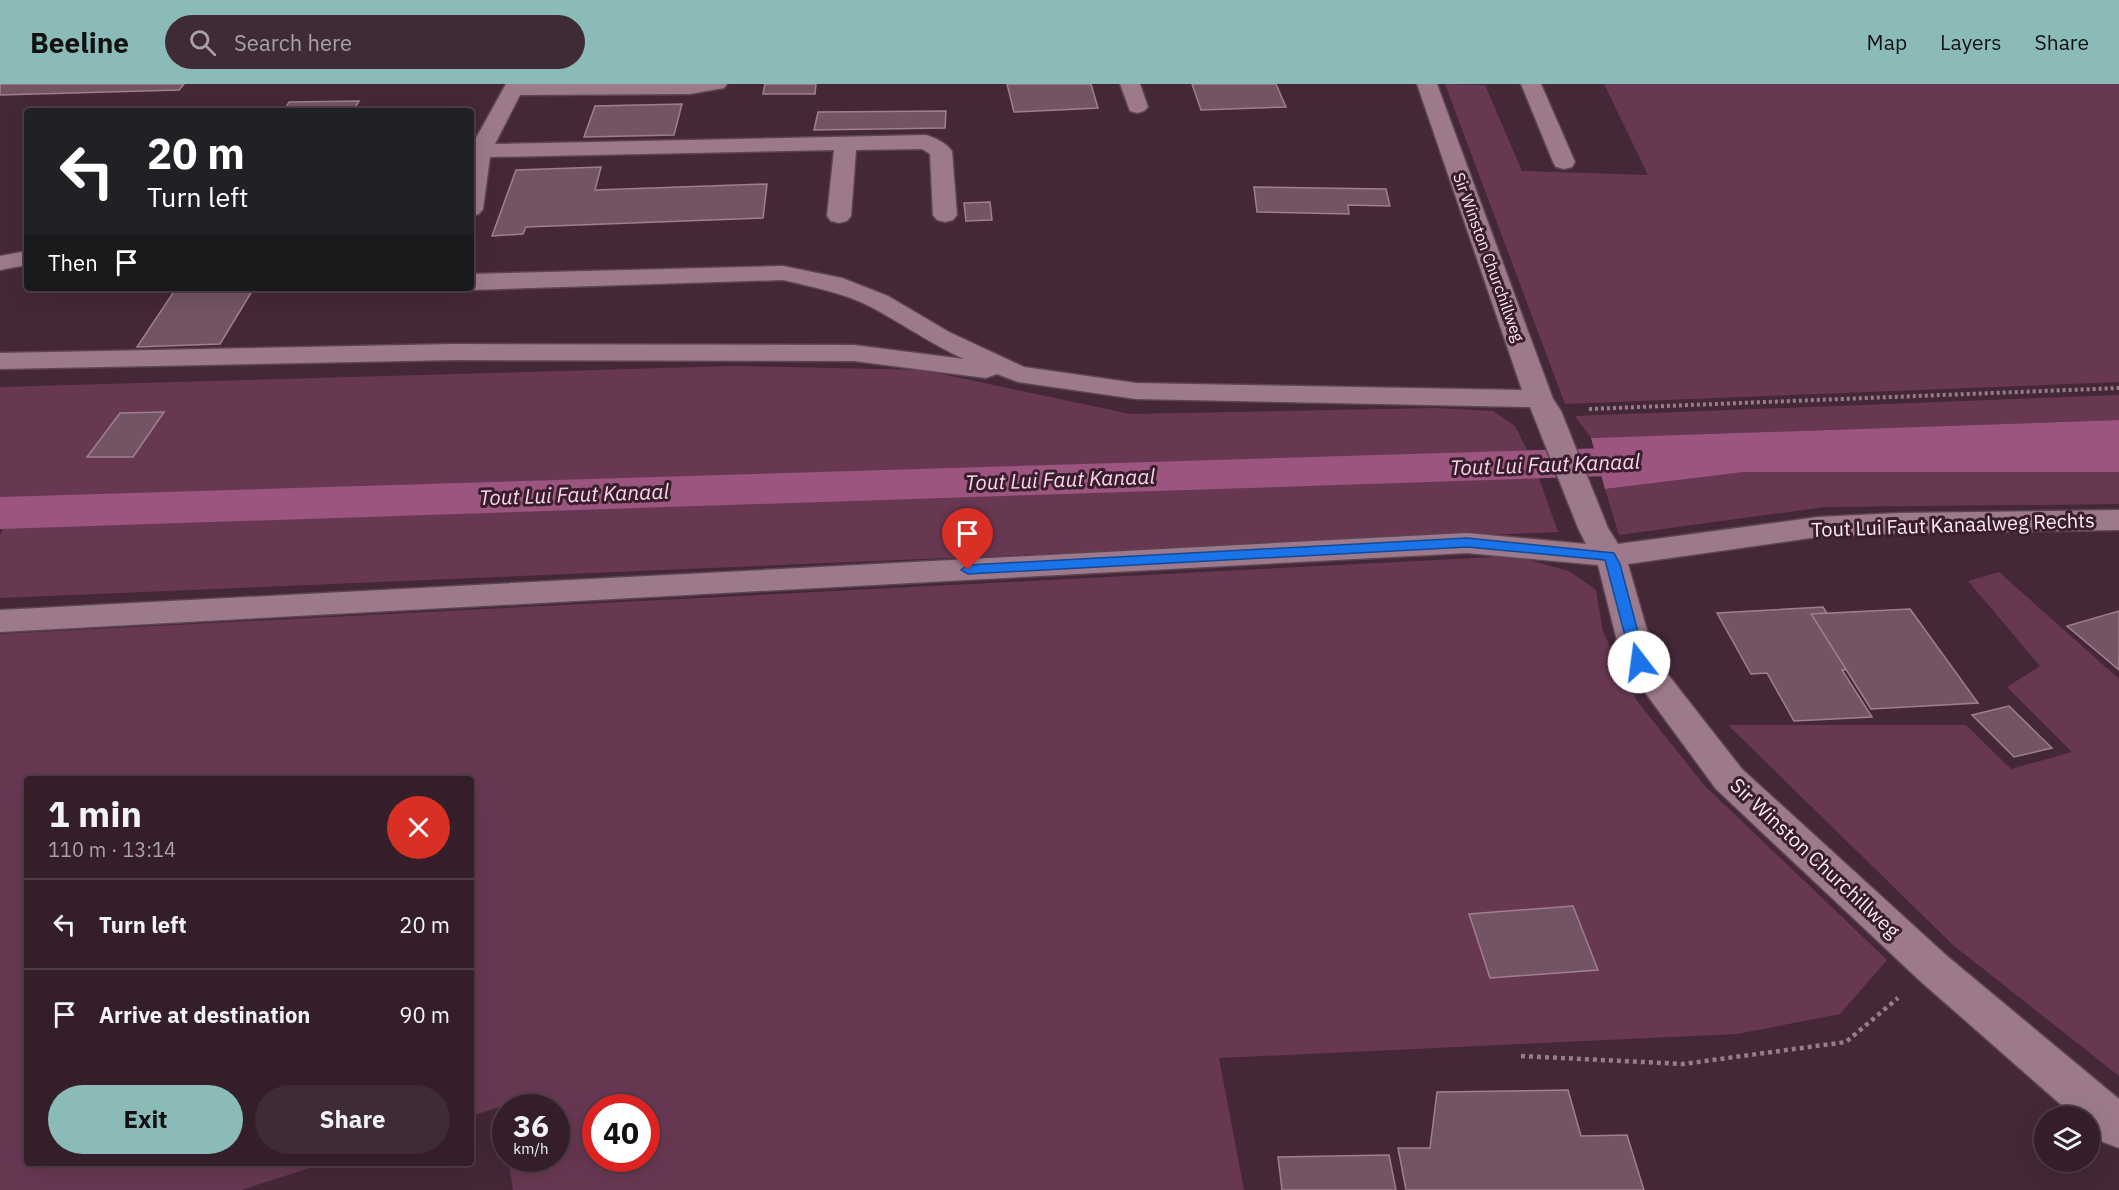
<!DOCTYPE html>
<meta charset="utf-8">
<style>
body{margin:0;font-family:"IBM Plex Sans",sans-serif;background:#3e2b36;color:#f1f3f6;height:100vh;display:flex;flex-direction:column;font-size:22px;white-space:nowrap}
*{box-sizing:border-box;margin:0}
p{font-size:20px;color:#a9a2a8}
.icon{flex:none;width:33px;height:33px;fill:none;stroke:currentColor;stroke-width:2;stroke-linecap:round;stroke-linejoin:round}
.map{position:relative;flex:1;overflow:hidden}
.drawer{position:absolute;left:24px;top:692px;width:450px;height:390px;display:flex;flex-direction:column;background:#331e2a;border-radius:6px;box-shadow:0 6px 24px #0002,0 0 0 2px #4e3c47}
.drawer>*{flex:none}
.guide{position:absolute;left:24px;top:24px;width:450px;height:183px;border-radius:6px;box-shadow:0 6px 24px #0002,0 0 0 2px #4e3c47;background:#202124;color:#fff;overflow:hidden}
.tools{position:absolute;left:2034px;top:1022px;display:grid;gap:12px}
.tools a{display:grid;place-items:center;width:66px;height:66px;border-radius:50%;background:#331e2a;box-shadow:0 6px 24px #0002,0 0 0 2px #4e3c47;font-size:30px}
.speed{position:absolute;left:492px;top:1010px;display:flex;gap:12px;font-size:30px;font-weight:700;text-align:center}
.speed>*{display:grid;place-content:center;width:78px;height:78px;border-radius:50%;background:#331e2a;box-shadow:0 6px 24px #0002,0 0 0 2px #4e3c47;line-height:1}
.speed small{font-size:15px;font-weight:400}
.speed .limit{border:9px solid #d22;background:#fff;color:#111}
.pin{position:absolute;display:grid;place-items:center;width:51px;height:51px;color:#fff;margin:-62px -26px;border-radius:50% 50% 50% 0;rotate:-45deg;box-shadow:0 0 6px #0007}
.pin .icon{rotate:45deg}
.me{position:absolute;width:66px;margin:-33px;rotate:345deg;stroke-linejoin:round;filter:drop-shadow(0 0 4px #0008)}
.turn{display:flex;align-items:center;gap:21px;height:126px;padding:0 24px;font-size:27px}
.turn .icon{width:78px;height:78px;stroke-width:2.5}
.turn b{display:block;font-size:42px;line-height:51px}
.then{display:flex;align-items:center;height:57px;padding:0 24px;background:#0003;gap:12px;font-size:22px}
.round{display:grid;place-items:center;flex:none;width:63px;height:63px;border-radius:32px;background:#3e2b36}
.overview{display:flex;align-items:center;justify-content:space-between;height:102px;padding:0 24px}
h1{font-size:36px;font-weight:800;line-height:45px}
.primary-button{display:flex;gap:12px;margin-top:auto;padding:12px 24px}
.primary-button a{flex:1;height:69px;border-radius:36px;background:#8bbbb9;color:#111;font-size:24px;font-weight:800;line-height:69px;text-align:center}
.primary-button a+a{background:#3e2b36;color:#f1f3f6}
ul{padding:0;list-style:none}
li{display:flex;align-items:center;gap:18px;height:90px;padding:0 24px;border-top:2px solid #4e3c47}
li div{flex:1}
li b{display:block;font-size:22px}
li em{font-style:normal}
header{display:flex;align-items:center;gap:36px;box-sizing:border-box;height:84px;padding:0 30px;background:#8bbbb9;color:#111}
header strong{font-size:28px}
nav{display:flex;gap:33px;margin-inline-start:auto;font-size:21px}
.search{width:420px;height:54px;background:#3e2b36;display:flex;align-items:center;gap:15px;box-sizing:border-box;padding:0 21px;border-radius:33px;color:#a9a2a8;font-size:22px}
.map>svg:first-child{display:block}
</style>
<header>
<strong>Beeline</strong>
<div class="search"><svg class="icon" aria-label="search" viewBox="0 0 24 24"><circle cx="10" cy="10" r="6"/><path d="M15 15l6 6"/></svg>Search here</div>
<nav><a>Map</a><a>Layers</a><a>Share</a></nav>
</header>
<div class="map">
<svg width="2119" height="1106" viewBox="0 0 2119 1106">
<rect width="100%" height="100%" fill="#442838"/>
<g fill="#683853" fill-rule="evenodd">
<polygon points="1445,0 1485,1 1522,87 1648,91 1604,0 2119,0 2119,298 1565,320"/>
<polygon points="733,282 923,286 1130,330 1437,324 1493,327 1515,342 1534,380 1558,448 0,514 0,451 12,429 0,429 0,303"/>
<polygon points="2119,311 2119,336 1591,354 1575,332"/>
<polygon points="1744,388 2119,388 2119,420 1825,423 1619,451 1605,405"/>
<path d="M1514,472L1569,487L1596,506L1603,548L1637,617L1704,701L1887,876L1840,930L1737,950L1219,974L1244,1106H513L508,1074H556V1023H506L505,1059L500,1023L471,1032V694H27V1078L326,1079L241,1106H0V550ZM596,1023H646V1074H596Z"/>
<polygon points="1999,488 2119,595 2119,992 1953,861 1728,641 1966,641 2011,685 2072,668 2007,603 2040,582 1968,497"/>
</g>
<polygon fill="#9c557e" points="2119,336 2119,388 1744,388 1605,405 1591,354"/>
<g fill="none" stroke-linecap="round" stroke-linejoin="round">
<polygon fill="#9c557e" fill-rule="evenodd" points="1671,362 1687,366 1694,376 1687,386 1671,390 0,445 0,413"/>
</g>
<g fill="#735465" stroke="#a07e90" stroke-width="1.5">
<polygon points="0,0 184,0 179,6 0,11"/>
<polygon points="765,0 816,0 815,10 763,10"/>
<polygon points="1007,0 1091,0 1098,24 1014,28"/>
<polygon points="1192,0 1276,0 1286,23 1201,26"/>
<polygon points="359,17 353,27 284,27 289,18"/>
<polygon points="682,20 674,51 584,53 595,22"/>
<polygon points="946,27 945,44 814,46 818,28"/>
<polygon points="601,83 595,106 767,100 763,134 526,143 523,150 492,152 516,86"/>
<polygon points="1254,103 1386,105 1390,122 1348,121 1349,130 1257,128"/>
<polygon points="990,118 992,136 966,137 964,119"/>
<polygon points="254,204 220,260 137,263 175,206"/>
<polygon points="164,328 133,373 87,373 120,329"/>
<polygon points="1823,523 1862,585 1842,586 1872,633 1794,637 1767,589 1751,590 1717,529"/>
<polygon points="1910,525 1978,619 1871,625 1811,530"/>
<polygon points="2119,527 2119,586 2067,542"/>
<polygon points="2009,622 2052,664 2014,673 1972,631"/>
<polygon points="1573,822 1598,886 1490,894 1469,830"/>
<polygon points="1568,1006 1581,1052 1627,1051 1644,1106 1406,1106 1398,1064 1430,1064 1437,1008"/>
<polygon points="1389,1071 1396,1106 1282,1106 1278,1073"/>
</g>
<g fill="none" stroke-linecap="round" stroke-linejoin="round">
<g stroke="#5d4452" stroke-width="3">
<g id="minor">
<path d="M506,0H727L724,4L690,10L520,11L495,60L926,51C936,54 946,59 952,67L957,131L953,136L945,138L937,136L933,131L930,70L922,65L856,66L851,132L847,137L839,139L831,137L827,132L834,66L490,73L483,125L479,130L471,132V63Z"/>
<polygon points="1120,0 1140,0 1148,23 1144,27 1137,29 1130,27"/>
<path d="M1417,0H1437L1553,315L1561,327L1608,444L1618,460L1818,433L1899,429L2119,426V446L1899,449L1818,453L1628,480L1655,574L1742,685L1947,872L2119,1015V1064L2103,1058L2090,1045V1032H2074L1919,896L1716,705L1622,577L1598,481L1467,469L0,548V526L1467,449L1586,460L1578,444L1530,323L1136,315L1018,298L997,290L986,294L854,277L455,276L0,285V269L455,260L854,261L964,275C931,260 903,240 871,223C844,209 813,203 783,196L471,206L465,204H471V190L783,182L842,194L888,212L949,248L1024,283L1136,299L1522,306Z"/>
<polygon points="1521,0 1541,0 1575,78 1572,83 1564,85 1556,83 1553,78"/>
<polygon points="27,167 27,181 0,186 0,172"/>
</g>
</g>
<polyline stroke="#957d8a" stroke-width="4" stroke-dasharray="3 3" stroke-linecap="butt" points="1589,325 2119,304"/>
<polyline stroke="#957d8a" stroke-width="4.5" stroke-dasharray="4 4" stroke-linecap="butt" points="1521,972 1683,980 1846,958 1898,914"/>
<use href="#minor" fill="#9c7a8c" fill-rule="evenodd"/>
</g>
<polygon fill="#1a73e8" stroke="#114b97" stroke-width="1.5" points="1467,454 1614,469 1620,480 1646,578 1644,581 1639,582 1632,578 1605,476 1467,463 968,490 961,486 968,481"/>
<g text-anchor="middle" stroke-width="6" stroke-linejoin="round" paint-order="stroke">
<g font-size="16" fill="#fdeaf3" stroke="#391e2e">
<text transform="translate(1489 173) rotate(70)" y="6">Sir Winston Churchillweg</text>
</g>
<g font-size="20" fill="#fdeaf3" stroke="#391e2e">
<text transform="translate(1953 441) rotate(-2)" y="7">Tout Lui Faut Kanaalweg Rechts</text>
<text transform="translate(1815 774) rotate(43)" y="7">Sir Winston Churchillweg</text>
</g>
<g font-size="21" font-style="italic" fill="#fdd3e9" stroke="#391e2e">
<text transform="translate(1545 381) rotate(-2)" y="7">Tout Lui Faut Kanaal</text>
<text transform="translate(1060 396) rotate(-2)" y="7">Tout Lui Faut Kanaal</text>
<text transform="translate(574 411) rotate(-2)" y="7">Tout Lui Faut Kanaal</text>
</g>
</g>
</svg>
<div class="tools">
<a><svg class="icon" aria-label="layers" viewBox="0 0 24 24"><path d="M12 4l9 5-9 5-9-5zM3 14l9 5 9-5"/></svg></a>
</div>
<div class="speed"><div>36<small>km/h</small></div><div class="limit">40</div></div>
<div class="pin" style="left:968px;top:486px;background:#d93025"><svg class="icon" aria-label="arrive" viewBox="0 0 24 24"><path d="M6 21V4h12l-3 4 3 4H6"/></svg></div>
<svg class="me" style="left:1639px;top:578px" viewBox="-20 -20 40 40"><circle r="19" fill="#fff"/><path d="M0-13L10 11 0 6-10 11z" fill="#1a73e8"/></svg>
<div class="guide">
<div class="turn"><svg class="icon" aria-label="left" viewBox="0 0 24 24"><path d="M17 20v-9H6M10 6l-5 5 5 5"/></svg><div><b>20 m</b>Turn left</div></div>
<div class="then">Then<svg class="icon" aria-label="arrive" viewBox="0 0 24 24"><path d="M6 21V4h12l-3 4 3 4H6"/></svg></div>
</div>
<section class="drawer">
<div class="overview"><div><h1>1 min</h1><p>110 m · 13:14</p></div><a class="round" style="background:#d93025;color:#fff"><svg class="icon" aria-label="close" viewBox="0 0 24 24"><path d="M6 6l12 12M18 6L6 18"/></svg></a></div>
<ul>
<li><svg class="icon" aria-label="left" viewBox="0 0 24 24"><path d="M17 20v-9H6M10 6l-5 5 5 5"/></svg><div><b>Turn left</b></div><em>20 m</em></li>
<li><svg class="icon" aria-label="arrive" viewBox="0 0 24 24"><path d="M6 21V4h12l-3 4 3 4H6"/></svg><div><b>Arrive at destination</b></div><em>90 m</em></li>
</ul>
<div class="primary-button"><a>Exit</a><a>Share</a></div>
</section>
</div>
